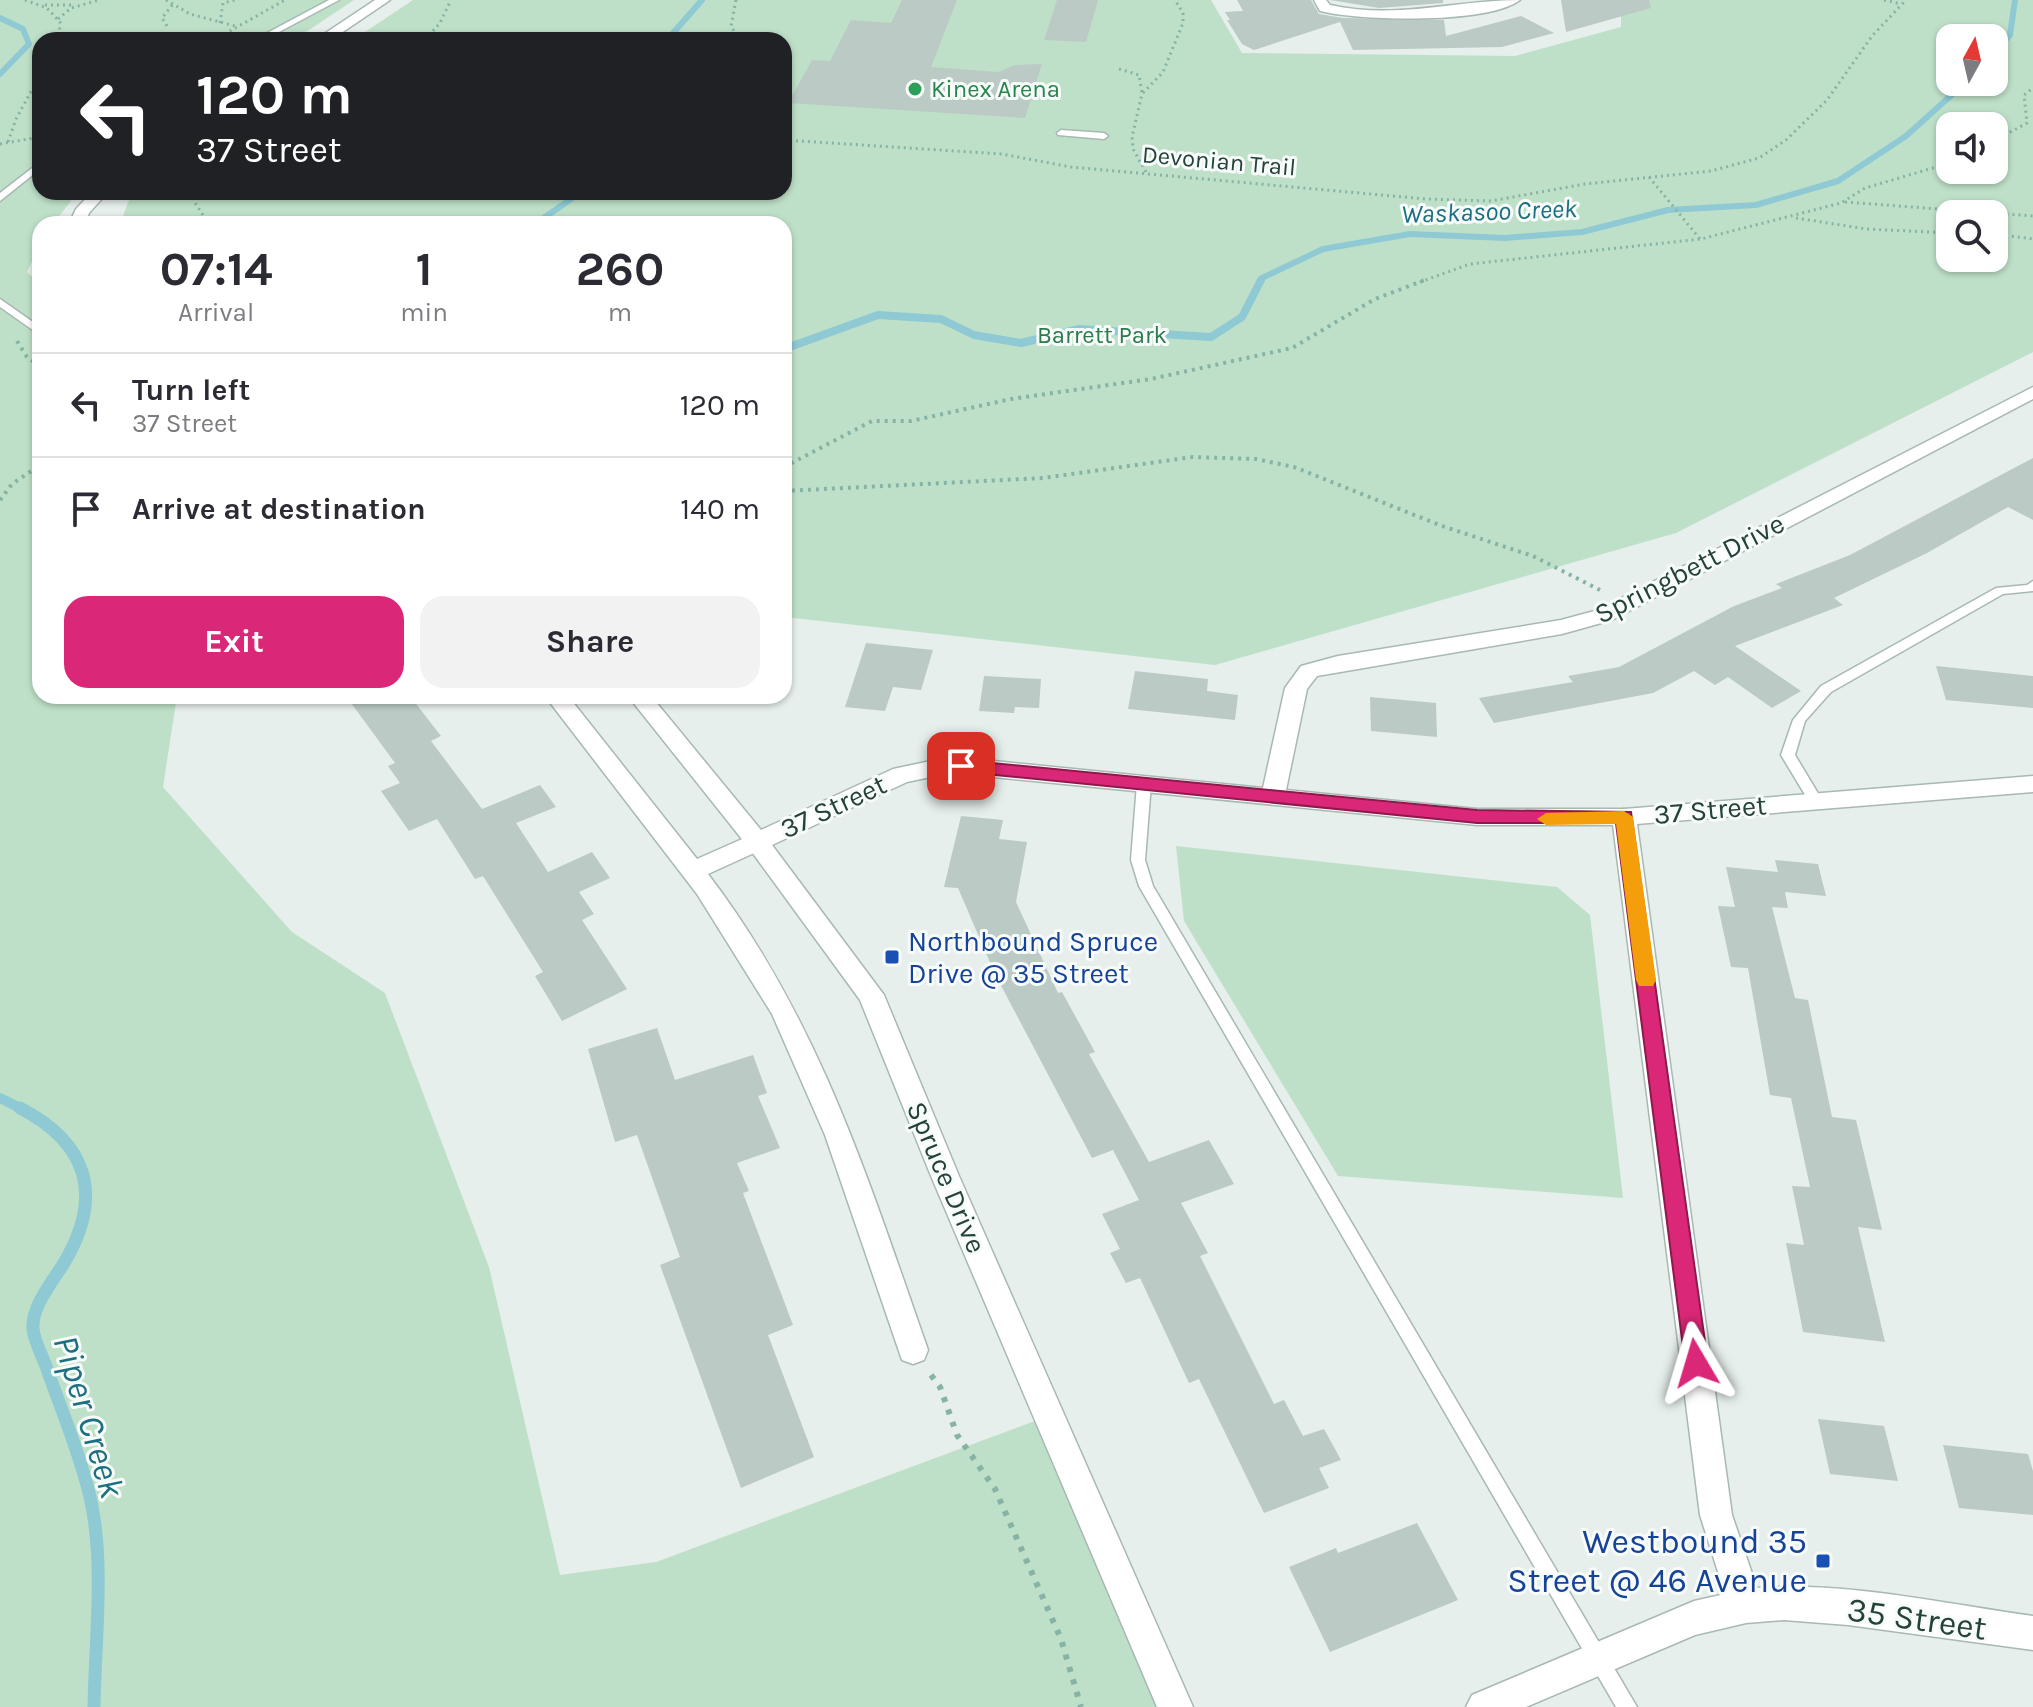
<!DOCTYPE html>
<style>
body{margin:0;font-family:Karla,sans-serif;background:#f2f2f3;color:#2b2b33;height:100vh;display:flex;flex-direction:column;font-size:30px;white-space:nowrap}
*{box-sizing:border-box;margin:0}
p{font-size:26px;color:#7c7c81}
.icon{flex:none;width:44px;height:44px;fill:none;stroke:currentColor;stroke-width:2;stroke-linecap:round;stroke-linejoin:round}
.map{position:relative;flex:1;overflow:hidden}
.side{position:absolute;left:32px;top:216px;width:760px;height:488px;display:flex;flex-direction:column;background:#fff;border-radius:24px;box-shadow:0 2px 6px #0004}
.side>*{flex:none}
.top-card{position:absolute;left:32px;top:32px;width:760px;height:168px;border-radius:24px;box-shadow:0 2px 6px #0004;background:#202124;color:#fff;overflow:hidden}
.needle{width:52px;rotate:8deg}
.controls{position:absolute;left:1936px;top:24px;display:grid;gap:16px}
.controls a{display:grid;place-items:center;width:72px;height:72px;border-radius:16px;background:#fff;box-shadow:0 2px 6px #0004;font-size:40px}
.pin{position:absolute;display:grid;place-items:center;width:68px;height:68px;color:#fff;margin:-34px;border-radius:16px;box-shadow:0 4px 12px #0006}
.me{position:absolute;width:88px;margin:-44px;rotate:353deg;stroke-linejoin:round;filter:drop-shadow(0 0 6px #0008)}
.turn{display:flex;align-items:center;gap:28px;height:168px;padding:0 32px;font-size:36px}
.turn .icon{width:104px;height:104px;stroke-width:2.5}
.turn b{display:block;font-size:56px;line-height:68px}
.eta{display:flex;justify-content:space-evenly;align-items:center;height:136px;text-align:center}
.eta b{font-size:48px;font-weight:700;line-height:56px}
.cta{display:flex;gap:16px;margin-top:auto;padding:16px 32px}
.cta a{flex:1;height:92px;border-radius:24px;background:#db2777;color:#fff;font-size:32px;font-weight:700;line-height:92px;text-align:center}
.cta a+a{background:#f2f2f3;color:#2b2b33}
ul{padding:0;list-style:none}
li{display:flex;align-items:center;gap:24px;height:104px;padding:0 32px;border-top:2px solid #e1e1e2}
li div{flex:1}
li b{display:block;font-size:30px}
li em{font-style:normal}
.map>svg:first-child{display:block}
</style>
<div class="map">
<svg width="2033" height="1707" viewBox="0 0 2033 1707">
<rect width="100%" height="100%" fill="#e6efeb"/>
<g fill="#bfe0c8" fill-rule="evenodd">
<polygon points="0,0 354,0 294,40 40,40 40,192 78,192 53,224 40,224 40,244 27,272 40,284 40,696 177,696 163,787 292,932 385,993 489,1267 560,1575 656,1562 1051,1415 1175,1707 0,1707"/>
<path d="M413,0H1211L1242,53L1515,56L1621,27V0H2033V352L1676,533L1215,665L784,617V224H120L132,192H784V40H353ZM1950,38H1994V82H1950ZM1950,126H1994V170H1950ZM1950,214H1994V258H1950Z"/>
<polygon points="1176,846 1557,887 1590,915 1623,1198 1338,1176 1184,921"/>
</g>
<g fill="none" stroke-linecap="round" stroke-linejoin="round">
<g stroke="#8ec9d4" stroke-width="6">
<polyline points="0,18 23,29 29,44 0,74"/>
<polyline points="667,40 702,0"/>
<polyline points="1994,52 2010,35 2015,0"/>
<polyline points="535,224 581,192"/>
<polyline points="1260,282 1262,278 1323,249 1410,234 1505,238 1582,232 1668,210 1756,205 1838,181 1906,136 1966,82"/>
</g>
<polyline stroke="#8ec9d4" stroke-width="8" points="784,349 878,315 941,319 974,335 1021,343 1079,329 1211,337 1242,317 1261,280"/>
<polyline stroke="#8ec9d4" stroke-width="10" points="0,1098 24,1110"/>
<path stroke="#8ec9d4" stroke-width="13" d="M20,1108C88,1143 104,1196 64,1263C53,1281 31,1307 33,1329C34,1341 43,1357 47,1369C61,1409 78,1449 88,1489C106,1555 95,1639 94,1707"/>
</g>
<g fill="#bbcac4">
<polygon points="902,0 957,0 931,67 998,72 1015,65 1042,64 1025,118 788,103 812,60 830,61 851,20 891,23"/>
<polygon points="1057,0 1098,0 1086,42 1044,40"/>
<polygon points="1237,0 1311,0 1319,14 1343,18 1444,20 1446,36 1521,16 1554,33 1502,47 1353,50 1340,22 1254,50 1242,44 1227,20 1230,20 1225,12 1243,11"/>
<polygon points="1330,0 1443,0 1443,3 1379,8"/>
<polygon points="1561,0 1649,0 1651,8 1566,32"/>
<polygon points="2033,458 2033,520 2008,507 1927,553 1834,598 1843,605 1735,646 1801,691 1772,708 1728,677 1715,685 1694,671 1653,693 1494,723 1479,698 1573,682 1568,676 1619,667 1734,606 1782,588 1776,584 1850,555"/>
<polygon points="866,643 933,650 921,690 893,687 885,711 845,707"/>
<polygon points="1936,666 2033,676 2033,708 1946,700"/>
<polygon points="1135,671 1208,679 1207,691 1238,695 1235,720 1128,709"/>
<polygon points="984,676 1041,679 1039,708 1015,707 1014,713 979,711"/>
<polygon points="346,696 410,696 441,736 431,741 482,809 540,785 556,807 516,823 548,872 592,852 610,878 579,892 594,914 582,920 627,989 562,1021 535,976 543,972 483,876 475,879 437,819 409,831 381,791 400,783 388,766 395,763"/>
<polygon points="1370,697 1436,703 1437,737 1371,731"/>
<polygon points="961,816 1003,820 999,839 1027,842 1016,902 1058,993 1062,992 1095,1052 1089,1054 1149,1162 1209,1140 1234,1184 1181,1203 1208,1253 1200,1256 1274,1404 1284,1400 1303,1436 1324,1429 1341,1460 1319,1468 1329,1488 1264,1513 1199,1379 1189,1383 1140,1278 1126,1283 1110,1253 1120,1249 1102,1214 1139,1200 1113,1150 1092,1158 995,974 958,888 944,887"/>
<polygon points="1775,860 1818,864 1826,896 1785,892 1788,908 1772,907 1795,998 1808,1000 1832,1117 1856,1120 1882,1230 1858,1227 1885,1342 1803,1332 1786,1243 1804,1245 1792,1186 1810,1187 1791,1098 1770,1095 1748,968 1731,967 1718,906 1735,907 1726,867 1778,872"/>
<polygon points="657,1028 675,1080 753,1055 767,1093 758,1096 780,1148 737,1163 749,1191 743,1193 793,1325 768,1335 814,1457 741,1488 660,1265 680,1257 637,1135 615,1142 588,1049"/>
<polygon points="1818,1419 1884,1426 1898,1481 1830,1474"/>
<polygon points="1943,1445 2028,1454 2033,1471 2033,1515 1959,1508"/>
<polygon points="1417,1523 1458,1600 1330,1652 1289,1567 1336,1548 1338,1553"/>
</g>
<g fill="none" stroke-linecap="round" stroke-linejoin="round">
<g stroke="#a8b8b2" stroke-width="3">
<g id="service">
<polygon points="329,0 339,0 264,40 254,40"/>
<polygon points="1061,130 1104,133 1108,136 1104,139 1058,135 1057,133"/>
<polygon points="40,162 40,169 0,201 0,193"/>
<polygon points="0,299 40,327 40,335 0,307"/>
<polygon points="2033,581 2033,591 2003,594 1831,692 1805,721 1795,755 1822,800 1820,803 1810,803 1781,755 1793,720 1821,686 1996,588 2027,585"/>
<polygon points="1144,779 1151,784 1145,860 1153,886 1637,1707 1616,1707 1139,886 1131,860 1137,784"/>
</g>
</g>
<g stroke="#a8b8b2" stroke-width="3">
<g id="minor">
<path d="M1314,0H1326L1330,5C1397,20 1455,0 1520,0C1488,24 1365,21 1325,12L1320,11Z"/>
<path d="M545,696H568L697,859L749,836L757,833L765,836L769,842L765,848L708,874C820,1021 868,1179 928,1350L924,1360L913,1364L902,1360L825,1135L772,1014L697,894Z"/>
<path d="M1624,809L1632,811L1636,817L1732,1515L1757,1588C1846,1581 1945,1604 2033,1616V1650L1848,1625L1784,1620L1746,1623L1695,1635L1526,1707H1466L1472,1695L1694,1601L1725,1594L1700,1515L1612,817L1616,811Z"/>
</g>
</g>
<g stroke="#a8b8b2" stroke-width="3">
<g id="tertiary">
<polygon points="375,0 390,0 331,40 315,40"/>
<polygon points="92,192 108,192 89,213 85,224 69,224 76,209"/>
<polygon points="2033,387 2033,399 1612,620 1562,634 1317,676 1307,689 1286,790 1477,809 1624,809 2033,776 2033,792 1624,825 1477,825 984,776 940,775 907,782 772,845 884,995 959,1176 1193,1707 1157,1707 931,1176 860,1000 749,848 628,696 651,696 761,830 893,769 940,759 984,760 1263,788 1285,688 1301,666 1338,656 1561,620 1598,610"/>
</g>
</g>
<g stroke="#86b3a5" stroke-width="3" stroke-dasharray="2 4" stroke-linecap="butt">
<polyline points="25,0 47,8 60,22 59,40"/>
<polyline points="166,0 190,14 235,26"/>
<polyline points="736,0 731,26 739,40"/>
<polyline points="1884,0 1901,4"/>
<polyline points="45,5 75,5"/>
<polyline points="58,19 71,8 99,0"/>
<polyline points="220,23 223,3 235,0"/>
<polyline points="167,26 162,18 173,4"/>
<polyline points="214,40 285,0"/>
<polyline points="425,40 440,23 451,0"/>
<polyline points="1119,69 1139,75 1142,93"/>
<polyline points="784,140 1002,154 1071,167 1426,199 1491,201 1585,184 1711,171 1759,158 1786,140 1827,100 1872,36 1906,0"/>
<polyline points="1994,141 2027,123 2024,95 2033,88"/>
<polyline points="8,142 16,119 40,75"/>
<polyline points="0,144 40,137"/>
<polyline points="1146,172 1133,149 1132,137 1142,94 1163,72 1183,23 1183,13 1175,0"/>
<polyline points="1649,177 1700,239"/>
<polyline points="192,192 193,200 209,224"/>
<polyline points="1845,202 2033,216"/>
<polyline points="1796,218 1866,229 1950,233"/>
<polyline points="1994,234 2033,239"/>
<polyline points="1420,282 1470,264 1701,239 1841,203 1865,188 1950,163"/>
</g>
<g stroke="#86b3a5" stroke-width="4" stroke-dasharray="3 5" stroke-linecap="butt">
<polyline points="17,341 27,357 40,366"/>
<polyline points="784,467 872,421 911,421 1011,399 1151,379 1292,348 1375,299 1425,280"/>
<polyline points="784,491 1043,478 1193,457 1256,459 1294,467 1442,526 1533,556 1600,590"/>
<polyline points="0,500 12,484 40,465"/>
</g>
<polyline stroke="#86b3a5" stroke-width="6" stroke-dasharray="5 8" stroke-linecap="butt" points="931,1375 940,1387 957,1435 995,1489 1061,1639 1081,1707"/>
<use href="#service" fill="#fff" fill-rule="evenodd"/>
<use href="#minor" fill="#fff" fill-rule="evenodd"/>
<use href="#tertiary" fill="#fff" fill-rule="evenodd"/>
</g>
<polygon fill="#db2777" stroke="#8e194d" stroke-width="2" points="961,760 1477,810 1631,812 1708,1363 1705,1370 1696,1374 1688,1370 1685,1363 1616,823 1477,823 955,771 952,766"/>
<polygon fill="#f59e0b" points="1624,811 1633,817 1656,980 1653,986 1639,986 1636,980 1616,824 1546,825 1537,819 1546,813"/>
<circle fill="#2e9e5b" stroke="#f7fbf9" stroke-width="3" cx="915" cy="89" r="8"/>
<g fill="#1a4fb4" stroke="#f7fbf9" stroke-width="3">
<rect x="884" y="949" width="16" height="16" rx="4"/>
<rect x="1815" y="1553" width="16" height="16" rx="4"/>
</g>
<g text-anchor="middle" stroke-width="6" stroke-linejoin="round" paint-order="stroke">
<g font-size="24" fill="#27864d" stroke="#f7fbf9" text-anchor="start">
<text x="931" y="97">Kinex Arena</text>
</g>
<g font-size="24" fill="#24423a" stroke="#f7fbf9">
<text transform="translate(1219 161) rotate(5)" y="8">Devonian Trail</text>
</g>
<g font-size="24" fill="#2d7a4b" stroke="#f7fbf9">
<text x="1102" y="343">Barrett Park</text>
</g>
<g font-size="26" font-style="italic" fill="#1c6f80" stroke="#f7fbf9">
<text transform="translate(1489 211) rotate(-2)" y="9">Waskasoo Creek</text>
</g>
<g font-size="28" fill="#24423a" stroke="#f7fbf9">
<text transform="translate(1689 568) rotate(-27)" y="10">Springbett Drive</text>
<text transform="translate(833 806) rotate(-25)" y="10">37 Street</text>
<text transform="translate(1710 809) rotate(-5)" y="10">37 Street</text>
<text transform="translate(947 1177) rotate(67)" y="10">Spruce Drive</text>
</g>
<g font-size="28" fill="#164399" stroke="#f7fbf9" text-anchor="start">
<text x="908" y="951">Northbound Spruce<tspan x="908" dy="32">Drive @ 35 Street</tspan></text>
</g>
<g font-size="34" fill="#164399" stroke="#f7fbf9" text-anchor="end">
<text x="1807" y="1553">Westbound 35<tspan x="1807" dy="39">Street @ 46 Avenue</tspan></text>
</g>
<g font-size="34" fill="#24423a" stroke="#f7fbf9">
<text transform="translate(1917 1618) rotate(8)" y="12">35 Street</text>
</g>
<g font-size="36" font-style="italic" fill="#1c6f80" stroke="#f7fbf9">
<text transform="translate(90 1416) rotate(73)" y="13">Piper Creek</text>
</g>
</g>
</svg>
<div class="controls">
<a><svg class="needle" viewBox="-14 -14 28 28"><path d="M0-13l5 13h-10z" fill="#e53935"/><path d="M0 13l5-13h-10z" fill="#7c7c81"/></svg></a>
<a><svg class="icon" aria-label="sound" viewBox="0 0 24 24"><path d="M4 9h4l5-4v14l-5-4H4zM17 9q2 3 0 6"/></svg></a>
<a><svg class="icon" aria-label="search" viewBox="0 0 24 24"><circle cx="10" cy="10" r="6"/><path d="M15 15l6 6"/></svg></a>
</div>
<div class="pin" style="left:961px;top:766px;background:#d93025"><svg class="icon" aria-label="arrive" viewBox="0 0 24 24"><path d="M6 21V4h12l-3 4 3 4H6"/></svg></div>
<svg class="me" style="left:1696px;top:1363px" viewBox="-20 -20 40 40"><path d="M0-17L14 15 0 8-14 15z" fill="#db2777" stroke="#fff" stroke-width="4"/></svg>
<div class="top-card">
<div class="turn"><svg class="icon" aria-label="left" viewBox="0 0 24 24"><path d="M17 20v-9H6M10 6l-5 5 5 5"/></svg><div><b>120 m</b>37 Street</div></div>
</div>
<section class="side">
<div class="eta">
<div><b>07:14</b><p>Arrival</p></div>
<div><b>1</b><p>min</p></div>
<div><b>260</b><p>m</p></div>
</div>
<ul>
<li><svg class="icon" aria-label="left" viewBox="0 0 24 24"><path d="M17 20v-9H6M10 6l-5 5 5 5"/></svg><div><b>Turn left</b><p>37 Street</p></div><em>120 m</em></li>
<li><svg class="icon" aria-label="arrive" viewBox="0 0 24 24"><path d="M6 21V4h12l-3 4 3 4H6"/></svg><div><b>Arrive at destination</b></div><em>140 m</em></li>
</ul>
<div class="cta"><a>Exit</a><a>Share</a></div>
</section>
</div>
